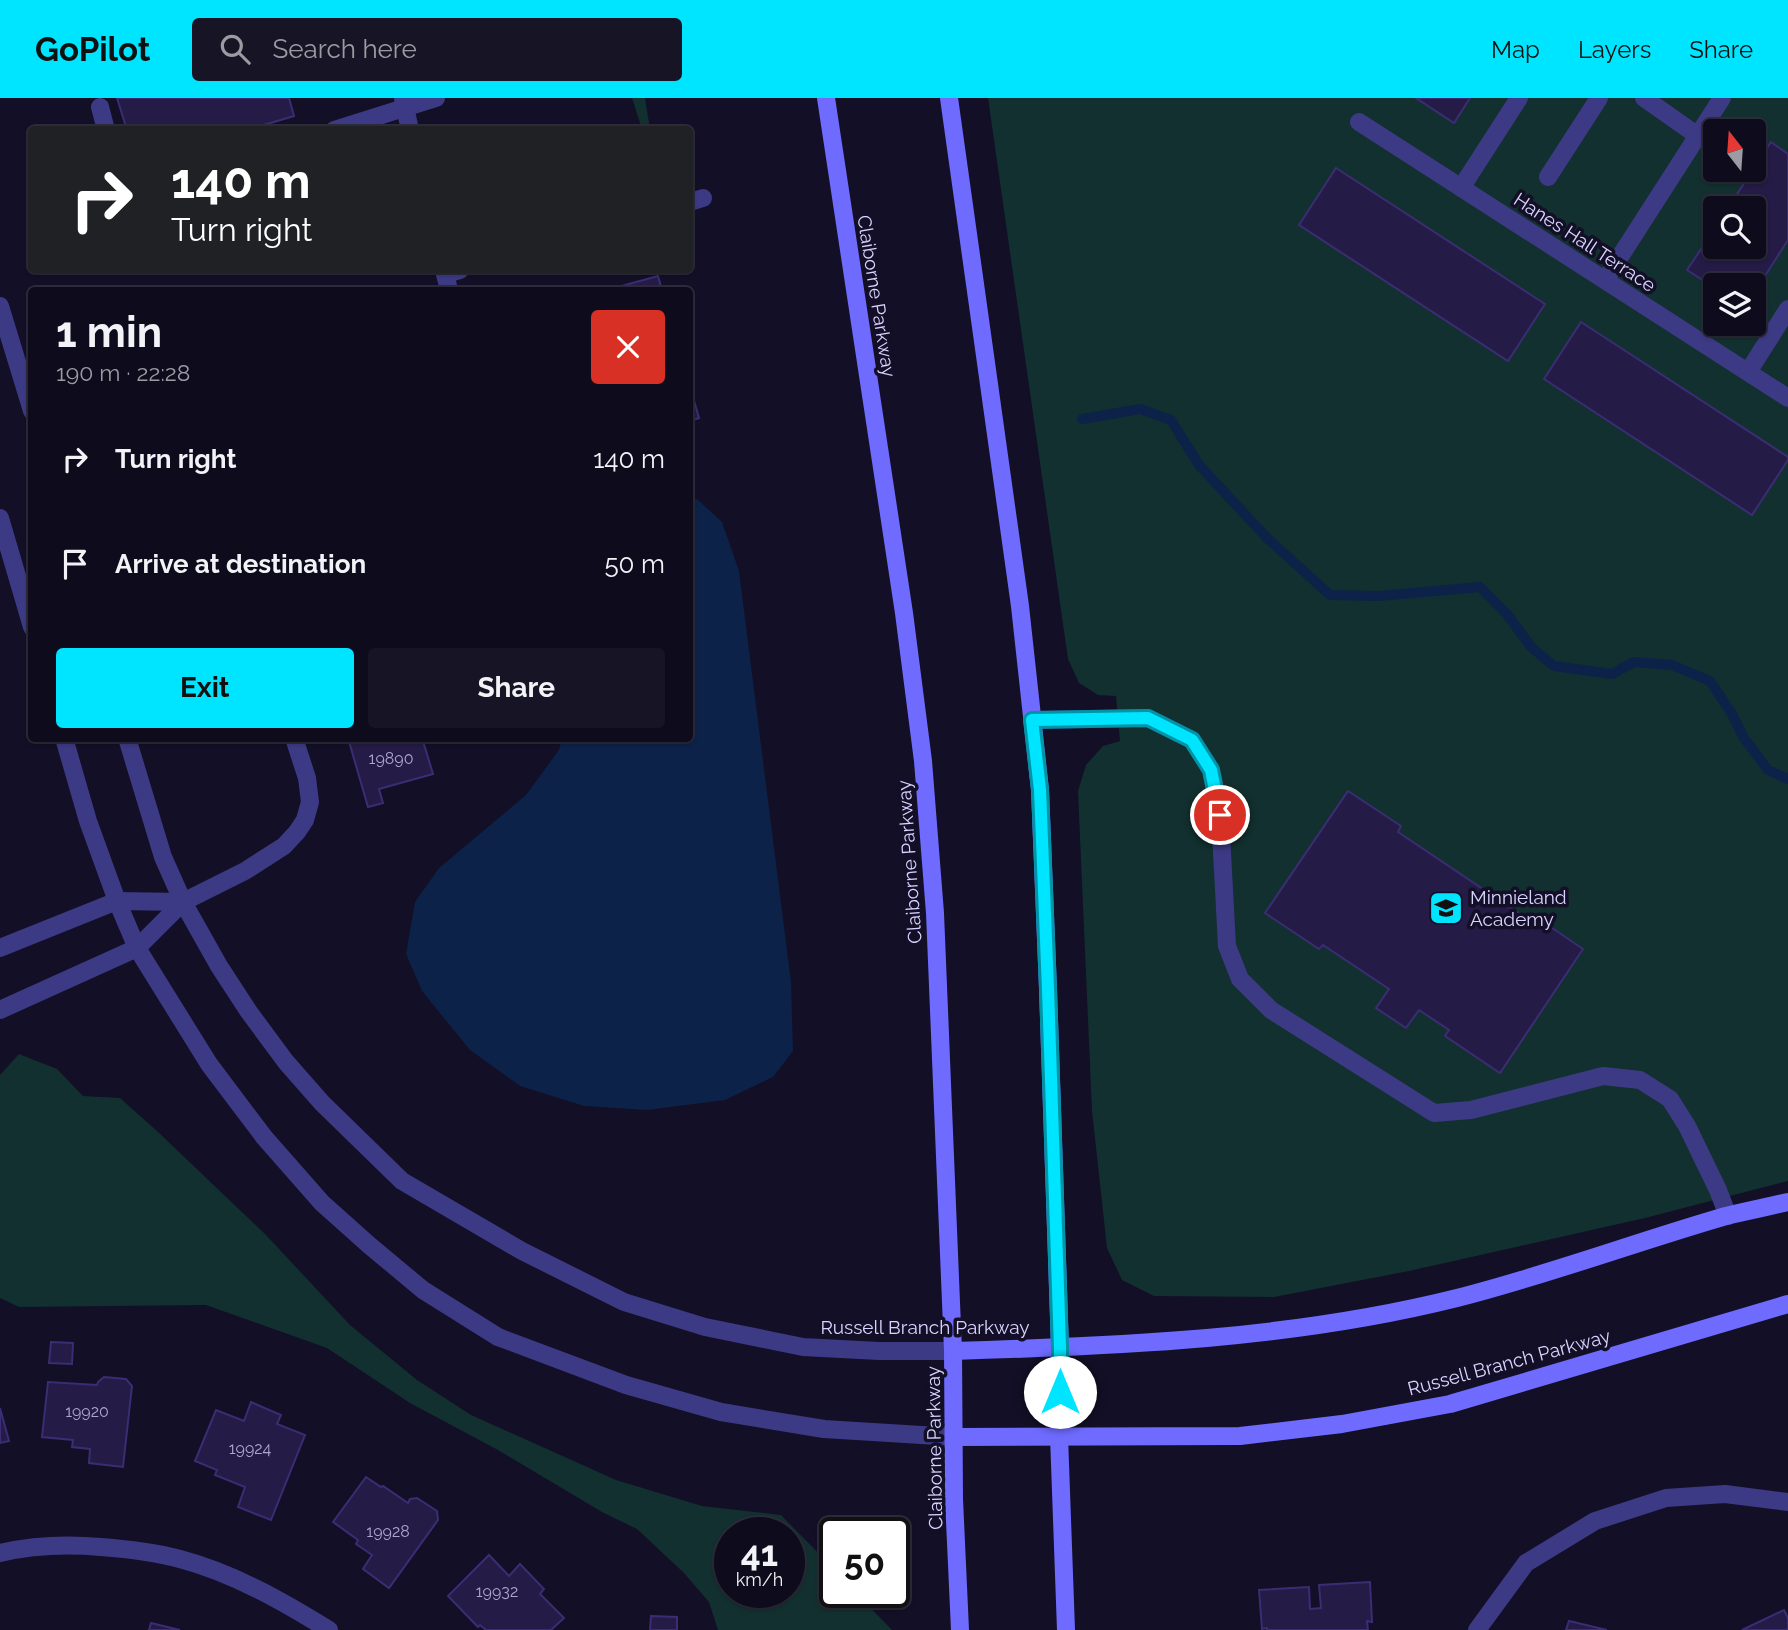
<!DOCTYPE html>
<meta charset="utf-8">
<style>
body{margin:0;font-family:Raleway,sans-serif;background:#171425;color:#f1f3f6;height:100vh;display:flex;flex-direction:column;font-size:26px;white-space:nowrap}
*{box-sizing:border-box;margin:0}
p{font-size:23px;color:#9b9ba3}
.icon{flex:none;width:38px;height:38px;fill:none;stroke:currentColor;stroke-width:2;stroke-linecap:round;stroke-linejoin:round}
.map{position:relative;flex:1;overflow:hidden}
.sheet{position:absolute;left:28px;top:189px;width:665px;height:455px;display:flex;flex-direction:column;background:#0e0b1c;border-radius:7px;box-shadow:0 2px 5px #0004,0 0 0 2px #2e2b3b}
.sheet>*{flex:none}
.banner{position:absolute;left:28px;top:28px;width:665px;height:147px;border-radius:7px;box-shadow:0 2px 5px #0004,0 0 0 2px #2e2b3b;background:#202124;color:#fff;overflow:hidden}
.needle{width:46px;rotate:343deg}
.tools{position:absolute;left:1703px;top:21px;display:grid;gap:14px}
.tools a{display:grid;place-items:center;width:63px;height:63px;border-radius:7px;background:#0e0b1c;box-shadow:0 2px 5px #0004,0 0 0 2px #2e2b3b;font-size:35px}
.speed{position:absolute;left:714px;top:1419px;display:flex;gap:14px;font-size:35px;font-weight:700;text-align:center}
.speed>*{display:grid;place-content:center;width:91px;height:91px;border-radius:50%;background:#0e0b1c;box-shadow:0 2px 5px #0004,0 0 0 2px #2e2b3b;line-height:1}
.speed small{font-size:18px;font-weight:400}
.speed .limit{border:4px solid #111;border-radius:10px;background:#fff;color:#111}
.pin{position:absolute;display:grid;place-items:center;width:60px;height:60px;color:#fff;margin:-30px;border:4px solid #fff;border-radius:50%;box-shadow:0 2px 7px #0007}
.me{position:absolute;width:77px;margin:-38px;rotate:0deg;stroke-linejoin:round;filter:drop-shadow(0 0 5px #0008)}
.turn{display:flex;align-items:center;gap:24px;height:147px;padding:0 28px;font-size:32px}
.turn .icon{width:91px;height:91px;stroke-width:2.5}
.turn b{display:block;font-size:49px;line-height:60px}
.round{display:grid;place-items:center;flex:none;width:74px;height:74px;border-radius:7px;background:#171425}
.headline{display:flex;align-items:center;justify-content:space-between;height:119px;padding:0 28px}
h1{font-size:42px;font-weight:700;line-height:52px}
.button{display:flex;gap:14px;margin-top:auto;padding:14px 28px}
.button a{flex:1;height:80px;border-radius:7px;background:#00e5ff;color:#111;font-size:28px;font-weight:700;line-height:80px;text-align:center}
.button a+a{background:#171425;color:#f1f3f6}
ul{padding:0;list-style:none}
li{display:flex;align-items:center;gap:21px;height:105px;padding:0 28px}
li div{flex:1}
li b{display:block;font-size:26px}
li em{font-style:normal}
header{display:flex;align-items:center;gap:42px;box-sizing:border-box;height:98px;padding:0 35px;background:#00e5ff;color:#111}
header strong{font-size:33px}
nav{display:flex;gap:38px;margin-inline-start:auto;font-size:24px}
.search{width:490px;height:63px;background:#171425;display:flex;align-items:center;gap:18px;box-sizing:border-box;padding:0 24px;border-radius:7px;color:#9b9ba3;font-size:26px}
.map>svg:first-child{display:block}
</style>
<header>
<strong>GoPilot</strong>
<div class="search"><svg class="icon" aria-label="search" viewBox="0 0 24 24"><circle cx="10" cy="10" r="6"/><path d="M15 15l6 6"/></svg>Search here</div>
<nav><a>Map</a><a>Layers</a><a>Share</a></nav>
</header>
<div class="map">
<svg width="1788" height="1532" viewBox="0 0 1788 1532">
<rect width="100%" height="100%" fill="#130f26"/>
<g fill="#12302f" fill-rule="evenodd">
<polygon points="632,0 645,0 650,31 642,31"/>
<path d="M988,0H1788V1083L1645,1120L1409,1173L1274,1199L1154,1198L1122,1182L1107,1150L1092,1013L1078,693L1086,667L1103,648L1120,643L1116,598L1098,597L1079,585L1068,561ZM1715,33H1754V72H1715ZM1715,110H1754V149H1715ZM1715,187H1754V226H1715Z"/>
<path d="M19,956L57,971L83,998L120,1000L157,1033L266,1137L350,1227L417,1282L471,1317L616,1382L702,1408L781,1417L835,1472V1494L856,1495L892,1532H718L709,1504L684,1475L637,1431L602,1414L498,1352L410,1305L327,1250L206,1207L19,1209L0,1200V977ZM789,1435V1494H730V1435Z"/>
</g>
<polygon fill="#0c2248" points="690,399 697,401 722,424 739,473 791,884 793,953 773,979 725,1002 647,1012 584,1008 520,988 470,952 422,893 406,856 415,804 439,770 526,697 559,652 562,641 690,640"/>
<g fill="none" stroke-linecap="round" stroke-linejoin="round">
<polyline stroke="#0c2248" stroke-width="10" points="1082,321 1140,311 1171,322 1199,367 1266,439 1330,497 1378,498 1480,489 1507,516 1531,549 1554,568 1612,576 1634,564 1672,567 1710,583 1732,616 1744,640 1768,672 1788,681"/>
</g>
<g fill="#241b47" stroke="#3b2d73" stroke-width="2">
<polygon points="117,0 289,0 294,18 247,32 127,32"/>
<polygon points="1416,0 1470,0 1454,25"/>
<polygon points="1771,44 1788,56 1788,142 1754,195 1754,187 1715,187 1715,190 1687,172 1715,130 1715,149 1754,149 1754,110 1728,110"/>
<polygon points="1336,70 1545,206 1508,263 1299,127"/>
<polygon points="658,178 662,192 607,192"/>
<polygon points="1581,224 1788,359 1788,362 1752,417 1544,281"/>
<polygon points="690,288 699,320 690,323"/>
<polygon points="348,640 433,640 423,643 433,676 379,691 383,705 368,709"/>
<polygon points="1348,693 1401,728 1398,734 1532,824 1536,819 1583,851 1500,975 1445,938 1449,932 1419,912 1406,930 1376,910 1389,891 1323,847 1319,851 1265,815"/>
<polygon points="51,1244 73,1245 72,1266 49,1265"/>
<polygon points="104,1279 126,1281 132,1288 123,1369 89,1365 90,1351 72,1349 73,1342 42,1339 48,1284 97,1287 98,1284"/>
<polygon points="251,1304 281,1317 277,1326 305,1337 271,1422 238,1409 245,1389 215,1377 217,1372 195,1363 216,1312 244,1323"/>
<polygon points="0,1310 9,1343 0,1345"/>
<polygon points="366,1379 381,1389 383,1388 408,1405 410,1401 417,1400 437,1413 438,1422 389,1490 363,1471 372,1457 356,1446 358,1442 333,1424"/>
<polygon points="489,1457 509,1478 520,1466 544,1491 540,1496 564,1520 551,1532 486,1532 480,1527 478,1529 448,1498"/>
<polygon points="1370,1484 1372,1524 1367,1523 1368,1532 1267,1532 1267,1530 1262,1531 1259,1492 1309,1489 1310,1511 1321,1510 1319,1487"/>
<polygon points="1784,1512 1788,1520 1788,1532 1742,1532"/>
<polygon points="651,1518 677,1519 677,1532 650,1532"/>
<polygon points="1569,1523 1607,1532 1566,1532"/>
<polygon points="151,1525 180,1532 149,1532"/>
</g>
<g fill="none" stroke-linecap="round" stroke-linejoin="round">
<g stroke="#3d3a85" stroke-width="18">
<polyline points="1644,0 1698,38"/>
<polyline points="100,9 106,32"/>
<polyline points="334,32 436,0"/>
<polyline points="1548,79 1599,0"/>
<polyline points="690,104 703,100"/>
<polyline points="445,176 460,172"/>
<polyline points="1032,622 1148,620 1192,642 1211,672 1220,717 1227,848 1240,881 1271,912 1434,1015 1471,1012 1603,978 1640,982 1670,1001 1687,1028 1718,1092 1728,1118"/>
</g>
<g stroke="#3d3a85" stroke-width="18">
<polyline points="403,0 410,32"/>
<polyline points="1359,24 1788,300"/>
<polyline points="1461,90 1519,0"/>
<polyline points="444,172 449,192"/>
<polyline points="1605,182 1722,0"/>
<polyline points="0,208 32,313"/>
<polyline points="1748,274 1788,211"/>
<polyline points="0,420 32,529"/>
<polyline points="64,640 88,723 117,803 137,850 209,966 264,1039 322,1105 369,1147 423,1192 498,1239 626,1287 721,1314 824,1331 954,1339"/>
<polyline points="127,640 163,759 183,804 219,868 249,914 286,964 322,1005 402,1083 522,1153 624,1204 705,1229 803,1249 879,1253 953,1253"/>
<polyline points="0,850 117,803 183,804"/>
<polyline points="0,912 137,850 183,804 245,773 284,748 297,734 305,722 310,704 307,680 294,640"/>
<path d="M0,1455C34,1447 67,1446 101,1449C127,1451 154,1454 180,1461C233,1475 282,1503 329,1532"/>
<polyline points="1477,1532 1526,1465 1595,1423 1666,1400 1725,1396 1788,1404"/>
</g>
<g stroke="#6f6bff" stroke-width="18">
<polyline points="826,0 904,515 923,663 935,815 953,1253 954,1401 960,1532"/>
<polyline points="949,0 1020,508 1040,692 1048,891 1060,1250 1059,1338 1066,1532"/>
<path d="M953,1253C1122,1248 1293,1241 1457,1200C1548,1177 1636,1144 1726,1118C1746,1113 1767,1109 1788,1104"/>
<polyline points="954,1339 1240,1338 1342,1326 1450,1306 1788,1206"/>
</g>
</g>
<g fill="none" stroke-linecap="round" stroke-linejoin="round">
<g stroke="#0095a6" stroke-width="18">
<polyline id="route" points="1060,1294 1060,1250 1048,891 1040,692 1032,622 1148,620 1192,642 1211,672 1220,717"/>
</g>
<use href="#route" stroke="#00e5ff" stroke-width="12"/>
</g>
<defs>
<g id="school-square" transform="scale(1.75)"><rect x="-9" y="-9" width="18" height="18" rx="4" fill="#00e5ff" stroke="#130f26"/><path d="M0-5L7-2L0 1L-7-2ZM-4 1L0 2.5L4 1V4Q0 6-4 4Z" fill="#111"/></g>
</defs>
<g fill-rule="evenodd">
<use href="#school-square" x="1446" y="810"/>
</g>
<g text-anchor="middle" stroke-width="7" stroke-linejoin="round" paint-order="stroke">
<g font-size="16" fill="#aca6d1">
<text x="391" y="666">19890</text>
<text x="87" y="1319">19920</text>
<text x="250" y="1356">19924</text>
<text x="388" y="1439">19928</text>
<text x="497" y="1499">19932</text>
</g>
<g font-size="19" fill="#d9d4ff" stroke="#130f26">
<text transform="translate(1585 144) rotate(33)" y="7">Hanes Hall Terrace</text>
<text transform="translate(877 198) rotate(81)" y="7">Claiborne Parkway</text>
<text transform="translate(909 764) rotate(-94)" y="7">Claiborne Parkway</text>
<text x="925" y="1236">Russell Branch Parkway</text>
<text transform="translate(1509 1264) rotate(-15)" y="7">Russell Branch Parkway</text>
<text transform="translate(934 1350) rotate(-91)" y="7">Claiborne Parkway</text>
</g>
<g font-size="19" fill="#d9d4ff" stroke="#130f26" text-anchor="start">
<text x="1470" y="806">Minnieland<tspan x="1470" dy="22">Academy</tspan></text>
</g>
</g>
</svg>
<div class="tools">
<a><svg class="needle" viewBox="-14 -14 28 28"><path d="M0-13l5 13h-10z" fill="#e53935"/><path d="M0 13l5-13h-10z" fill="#9b9ba3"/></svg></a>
<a><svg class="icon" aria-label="search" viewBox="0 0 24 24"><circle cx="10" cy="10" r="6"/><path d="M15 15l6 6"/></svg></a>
<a><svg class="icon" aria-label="layers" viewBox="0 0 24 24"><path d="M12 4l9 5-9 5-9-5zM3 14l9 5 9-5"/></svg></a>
</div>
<div class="speed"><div>41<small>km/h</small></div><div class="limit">50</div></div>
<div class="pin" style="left:1220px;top:717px;background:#d93025"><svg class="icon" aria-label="arrive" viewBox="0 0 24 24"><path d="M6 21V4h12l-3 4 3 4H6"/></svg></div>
<svg class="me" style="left:1060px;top:1294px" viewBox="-20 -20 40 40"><circle r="19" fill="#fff"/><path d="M0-13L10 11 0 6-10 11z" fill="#00e5ff"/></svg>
<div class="banner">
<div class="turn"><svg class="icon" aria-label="right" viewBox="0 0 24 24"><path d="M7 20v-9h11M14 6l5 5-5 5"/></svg><div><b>140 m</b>Turn right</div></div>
</div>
<section class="sheet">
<div class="headline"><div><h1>1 min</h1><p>190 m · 22:28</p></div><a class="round" style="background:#d93025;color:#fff"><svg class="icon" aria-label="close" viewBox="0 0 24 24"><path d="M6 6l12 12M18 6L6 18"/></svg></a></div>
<ul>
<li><svg class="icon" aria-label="right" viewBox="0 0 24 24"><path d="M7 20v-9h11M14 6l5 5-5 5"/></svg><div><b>Turn right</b></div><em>140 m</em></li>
<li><svg class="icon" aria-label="arrive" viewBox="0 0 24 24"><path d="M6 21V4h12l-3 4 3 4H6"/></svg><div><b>Arrive at destination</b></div><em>50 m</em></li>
</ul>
<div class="button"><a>Exit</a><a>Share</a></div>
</section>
</div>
